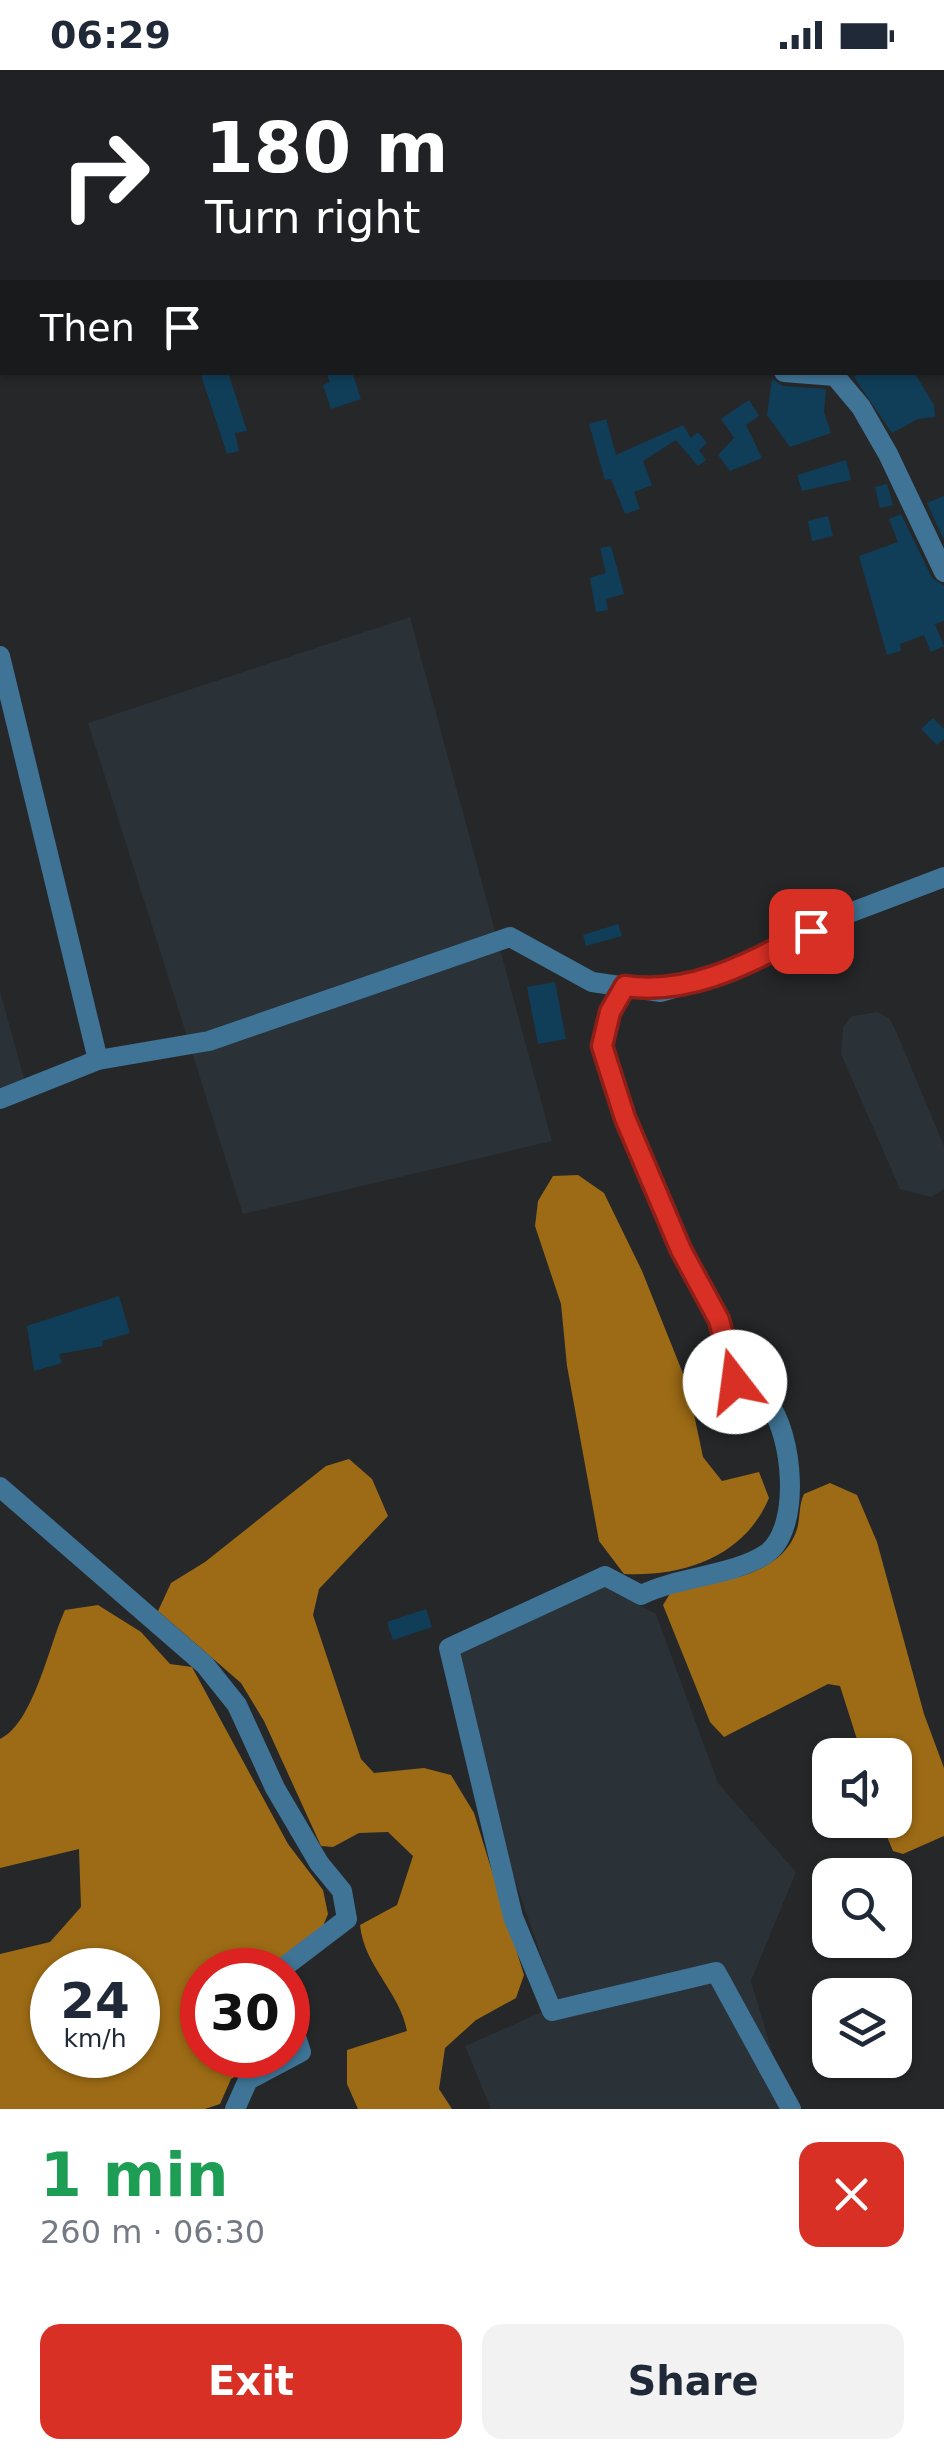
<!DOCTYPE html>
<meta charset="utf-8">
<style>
body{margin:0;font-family:"DejaVu Sans",sans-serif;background:#f2f2f3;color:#1f2937;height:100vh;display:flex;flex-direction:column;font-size:38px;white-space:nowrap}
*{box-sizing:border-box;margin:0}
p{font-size:32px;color:#747a83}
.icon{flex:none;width:55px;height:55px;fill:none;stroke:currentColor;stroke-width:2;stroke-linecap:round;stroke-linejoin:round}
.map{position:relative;height:2039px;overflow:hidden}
.side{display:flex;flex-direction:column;background:#fff;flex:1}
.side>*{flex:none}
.hud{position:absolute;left:0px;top:0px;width:945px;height:305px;box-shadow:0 2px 8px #0004;background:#202124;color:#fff;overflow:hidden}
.fabs{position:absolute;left:812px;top:1668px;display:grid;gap:20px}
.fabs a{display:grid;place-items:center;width:100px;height:100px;border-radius:20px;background:#fff;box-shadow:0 2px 8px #0004;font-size:50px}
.speed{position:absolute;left:30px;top:1878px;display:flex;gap:20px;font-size:50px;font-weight:700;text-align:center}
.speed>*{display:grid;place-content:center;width:130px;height:130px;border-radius:50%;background:#fff;box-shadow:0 2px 8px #0004;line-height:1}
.speed small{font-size:25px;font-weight:400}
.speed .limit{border:15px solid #d22;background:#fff;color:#111}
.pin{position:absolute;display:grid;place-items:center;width:85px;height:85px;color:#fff;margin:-42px;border-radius:20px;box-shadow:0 5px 15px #0006}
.me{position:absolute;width:110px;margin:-55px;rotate:345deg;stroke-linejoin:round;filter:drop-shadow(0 0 8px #0008)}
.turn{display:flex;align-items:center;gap:35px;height:210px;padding:0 40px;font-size:45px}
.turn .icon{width:130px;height:130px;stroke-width:2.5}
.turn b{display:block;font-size:70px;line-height:85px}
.then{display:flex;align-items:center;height:95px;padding:0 40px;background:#0003;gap:20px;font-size:38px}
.round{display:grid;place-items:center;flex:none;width:105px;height:105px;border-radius:20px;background:#f2f2f3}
.summary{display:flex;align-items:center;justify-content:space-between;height:170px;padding:0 40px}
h1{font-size:60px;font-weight:600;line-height:75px;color:#1e9e55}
.primary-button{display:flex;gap:20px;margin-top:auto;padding:20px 40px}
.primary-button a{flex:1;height:115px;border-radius:20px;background:#d93025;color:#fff;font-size:40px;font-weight:600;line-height:115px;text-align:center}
.primary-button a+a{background:#f2f2f3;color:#1f2937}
.status{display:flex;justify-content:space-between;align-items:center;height:70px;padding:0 50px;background:#fff;direction:ltr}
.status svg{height:28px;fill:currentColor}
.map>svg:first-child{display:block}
</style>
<div class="status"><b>06:29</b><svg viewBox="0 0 49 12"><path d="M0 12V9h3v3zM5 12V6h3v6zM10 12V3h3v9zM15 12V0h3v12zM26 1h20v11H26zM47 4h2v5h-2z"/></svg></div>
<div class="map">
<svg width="944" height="2039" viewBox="0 0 944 2039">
<rect width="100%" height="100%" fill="#252729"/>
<g fill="#2a3137">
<polygon points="410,547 552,1071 243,1144 88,653"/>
<polygon points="0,921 25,1012 0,1019"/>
<polygon points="878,942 889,948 895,959 944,1076 944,1119 931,1127 900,1119 841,984 843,957 852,946"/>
<polygon points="602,1516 656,1544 718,1713 796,1802 751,1911 789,2039 491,2039 465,1976 558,1935 504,1778 459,1581"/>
</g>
<g fill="#9d6b15" fill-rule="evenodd">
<path d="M578,1105L604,1123L642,1201L688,1316L703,1387L722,1411L759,1402L769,1428C745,1486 684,1507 624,1504L599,1471L567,1296L561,1234L535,1156L538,1131L553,1106Z"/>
<path d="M349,1389L372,1409L388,1446L319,1519L313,1545L361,1689L374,1703L424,1698L451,1705L474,1743L524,1905L516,1928L476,1950L445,1978L439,2019L452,2039H358L347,2014V1980L407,1961C400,1922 364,1896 360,1855L397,1835L413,1786L388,1762L359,1763L333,1777L321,1776L264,1651L241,1613L158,1541L171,1513L205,1492L326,1396Z"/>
<path d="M830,1413L857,1425L877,1472L924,1644L944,1698V1766L903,1784L893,1781L880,1750H895V1685H862L840,1616L828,1614L724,1667L710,1652L663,1535L671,1522C711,1512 779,1509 796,1462C801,1449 798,1437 804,1424Z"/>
<path d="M98,1535L141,1562L170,1594L192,1597L288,1774L323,1820L328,1844L323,1856L265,1900H202V1985H273L231,2009L220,2034L205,2039H0V1884L50,1872L81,1837L79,1779L0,1798V1669C34,1653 49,1574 65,1540ZM52,1900H138V1985H52Z"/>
</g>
<g fill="#103e59">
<polygon points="228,302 247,361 235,363 239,381 227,384 201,305"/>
<polygon points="326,302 352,302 361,329 331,339 323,315 330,312"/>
<polygon points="860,302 914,302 934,335 935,347 918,349 892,363 854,307"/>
<polygon points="772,309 783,316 826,319 824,342 831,363 790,377 767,345"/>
<polygon points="749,330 759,346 746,355 762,388 730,401 718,385 734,368 721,349"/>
<polygon points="606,349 616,385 683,355 691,368 698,362 707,373 699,380 706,390 698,396 676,370 643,391 652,415 634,422 640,439 625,444 611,409 605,410 589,354"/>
<polygon points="846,390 851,410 802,421 797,405"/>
<polygon points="887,414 893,435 880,438 875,417"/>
<polygon points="944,426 944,470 927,433"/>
<polygon points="901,444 932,508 944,516 944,551 935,554 944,576 931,582 924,565 900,574 901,581 887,585 859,486 898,472 889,449"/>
<polygon points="828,446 833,466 812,471 808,451"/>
<polygon points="611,476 624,524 606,529 608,540 596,542 590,508 606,503 600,478"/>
<polygon points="933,648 944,659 944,669 937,675 921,659"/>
<polygon points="618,854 622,866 586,876 583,865"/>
<polygon points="555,912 566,969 538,974 527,917"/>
<polygon points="119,1226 130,1263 102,1271 103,1276 59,1284 62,1293 34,1301 27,1256"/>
<polygon points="426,1539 432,1557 393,1570 387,1552"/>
</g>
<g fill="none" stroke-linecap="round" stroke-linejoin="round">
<g stroke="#3f7496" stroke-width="20">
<polyline points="0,45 2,45"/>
<polyline points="942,232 944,231"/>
<polyline points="784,302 835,306 861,337 888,384 944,502"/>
<polyline points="0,586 98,990"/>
<path d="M625,917L610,942L602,976L625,1048L681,1180L719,1250L735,1312C744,1318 761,1324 768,1333C793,1364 802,1459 766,1484C733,1506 680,1506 641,1525L605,1506L449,1578L513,1847L552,1941L716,1902L791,2039"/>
<polyline points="0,1029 98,990 209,971 510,867 592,912 661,922 727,903 839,847 944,807"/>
<polyline points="0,1417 205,1595 237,1635 275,1718 319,1793 342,1821 347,1849 280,1900"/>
<polyline points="235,2039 248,2010 301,1982 288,1942"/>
</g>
<g stroke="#66bff7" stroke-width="25">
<polyline points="131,0 132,2"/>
<polyline points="509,0 513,2"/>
<polyline points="311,2 317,0"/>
<polyline points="942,87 944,87"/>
</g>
</g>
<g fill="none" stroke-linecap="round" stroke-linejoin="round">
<g stroke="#8d1f18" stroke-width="25">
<path id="route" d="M735,1312L719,1250L681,1180L625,1048L602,976L610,942L625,916C693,926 752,891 811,861"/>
</g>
<use href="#route" stroke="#d93025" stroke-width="18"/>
</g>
</svg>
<div class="fabs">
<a><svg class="icon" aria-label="sound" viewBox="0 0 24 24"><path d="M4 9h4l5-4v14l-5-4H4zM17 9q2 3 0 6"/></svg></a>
<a><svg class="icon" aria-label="search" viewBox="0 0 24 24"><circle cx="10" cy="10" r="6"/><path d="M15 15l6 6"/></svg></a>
<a><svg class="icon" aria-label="layers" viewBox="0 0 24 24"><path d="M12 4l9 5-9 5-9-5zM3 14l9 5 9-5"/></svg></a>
</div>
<div class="speed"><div>24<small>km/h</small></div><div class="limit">30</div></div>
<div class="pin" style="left:811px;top:861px;background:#d93025"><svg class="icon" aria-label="arrive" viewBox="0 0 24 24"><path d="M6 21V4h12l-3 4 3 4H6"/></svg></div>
<svg class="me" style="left:735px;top:1312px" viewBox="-20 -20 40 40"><circle r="19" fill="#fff"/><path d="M0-13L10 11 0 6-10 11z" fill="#d93025"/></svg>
<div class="hud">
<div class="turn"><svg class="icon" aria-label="right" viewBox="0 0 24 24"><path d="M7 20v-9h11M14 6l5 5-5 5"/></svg><div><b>180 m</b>Turn right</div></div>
<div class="then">Then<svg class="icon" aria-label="arrive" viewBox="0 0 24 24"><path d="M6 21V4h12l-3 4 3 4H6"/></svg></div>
</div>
</div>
<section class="side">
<div class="summary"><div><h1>1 min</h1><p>260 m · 06:30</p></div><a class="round" style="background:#d93025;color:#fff"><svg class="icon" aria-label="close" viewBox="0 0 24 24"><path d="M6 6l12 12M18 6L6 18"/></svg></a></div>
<div class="primary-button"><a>Exit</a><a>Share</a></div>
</section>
